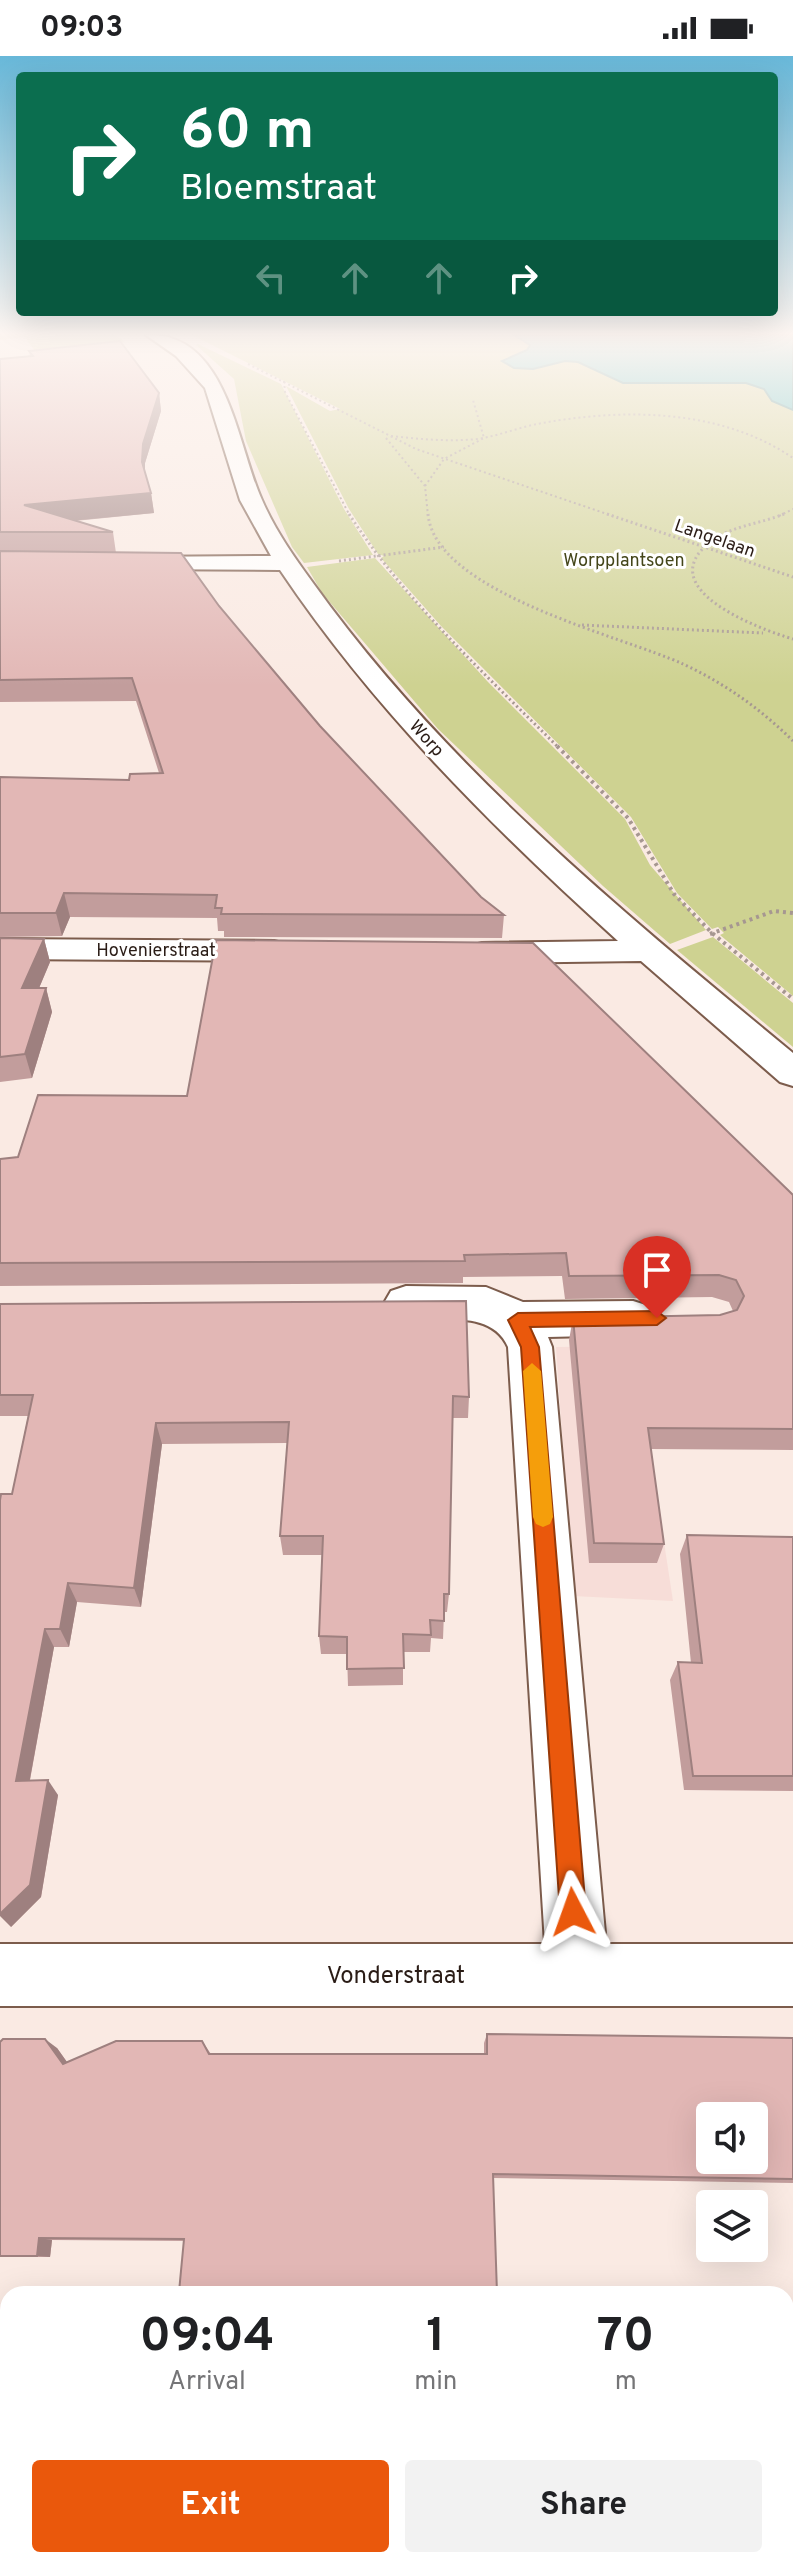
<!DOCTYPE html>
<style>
body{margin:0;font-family:Overpass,sans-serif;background:#f2f2f2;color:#202124;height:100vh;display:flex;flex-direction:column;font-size:30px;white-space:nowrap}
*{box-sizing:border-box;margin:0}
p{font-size:26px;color:#757577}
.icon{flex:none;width:44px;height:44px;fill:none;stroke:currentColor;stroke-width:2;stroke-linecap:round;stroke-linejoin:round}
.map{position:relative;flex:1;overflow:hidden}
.side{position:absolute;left:0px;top:2230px;width:794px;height:282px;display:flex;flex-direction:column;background:#fff;border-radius:24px 24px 0 0;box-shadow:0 8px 32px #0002}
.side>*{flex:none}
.top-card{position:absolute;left:16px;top:16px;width:762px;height:244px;border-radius:8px;box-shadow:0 8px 32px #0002;background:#0b6e4f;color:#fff;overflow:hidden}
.tools{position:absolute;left:696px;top:2046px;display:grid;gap:16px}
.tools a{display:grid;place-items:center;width:72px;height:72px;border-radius:8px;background:#fff;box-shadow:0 8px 32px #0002;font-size:40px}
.pin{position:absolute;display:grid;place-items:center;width:68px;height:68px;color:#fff;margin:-82px -34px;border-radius:50% 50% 50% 0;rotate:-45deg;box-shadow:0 0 8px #0007}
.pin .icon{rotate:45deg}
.me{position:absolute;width:88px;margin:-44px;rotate:356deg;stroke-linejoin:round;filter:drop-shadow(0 0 6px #0008)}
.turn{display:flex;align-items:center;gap:28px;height:168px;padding:0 32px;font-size:36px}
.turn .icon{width:104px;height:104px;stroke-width:2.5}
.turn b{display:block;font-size:56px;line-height:68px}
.lanes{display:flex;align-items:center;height:76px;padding:0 32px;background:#0003;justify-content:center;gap:40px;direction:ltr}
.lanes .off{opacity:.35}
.eta{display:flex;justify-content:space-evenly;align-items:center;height:136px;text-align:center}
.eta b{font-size:48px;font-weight:700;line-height:56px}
.button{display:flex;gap:16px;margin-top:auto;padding:16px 32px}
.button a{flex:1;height:92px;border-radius:8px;background:#ea580c;color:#fff;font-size:32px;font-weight:700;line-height:92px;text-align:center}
.button a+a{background:#f2f2f2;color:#202124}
.status{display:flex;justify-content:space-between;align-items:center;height:56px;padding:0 40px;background:#fff;direction:ltr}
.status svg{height:22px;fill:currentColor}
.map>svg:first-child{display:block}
</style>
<div class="status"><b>09:03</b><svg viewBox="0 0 49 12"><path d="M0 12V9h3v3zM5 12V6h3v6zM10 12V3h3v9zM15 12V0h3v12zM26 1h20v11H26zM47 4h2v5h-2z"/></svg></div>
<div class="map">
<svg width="793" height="2511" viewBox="0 0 793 2511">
<rect width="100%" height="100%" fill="#faeae3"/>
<polygon fill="#f7ddd8" points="634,1290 673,1545 573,1540 556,1291"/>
<g fill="#ced291">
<polygon points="0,279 116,279 125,286 37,298 25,281 0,284"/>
<polygon points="192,279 793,279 793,940 720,879 724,877 718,871 712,873 677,837 631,761 441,570 381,502 384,500 378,498 349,453 286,330 330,355 340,353"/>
<polygon points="198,288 281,328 344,453 373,499 304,507 292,491 246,385 234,323 196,289"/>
<polygon points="375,502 488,626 625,763 650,809 706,874 670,888 603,830 438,673 322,537 307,511"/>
<polygon points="713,881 793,947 793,991 677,894"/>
</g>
<polygon fill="#48bdc3" stroke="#3f8d8f" stroke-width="2" points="514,279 793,279 793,354 772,345 764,333 746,327 623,327 578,306 565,305 533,313 514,312 502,305 527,294 530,289"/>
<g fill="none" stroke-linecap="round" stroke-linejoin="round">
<g stroke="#7c5c4c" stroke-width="4">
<g id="minor">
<path d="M146,279C228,275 237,390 262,444C275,474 294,501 313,527C444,710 621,855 793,997V1030L780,1026L641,905L482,907L470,904L465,897L470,890L482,887L618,885C494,773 374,654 280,514L122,513L118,508L130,501L271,500L240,444L205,332L176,300Z"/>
<polygon points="0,883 274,885 286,888 291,895 286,902 274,905 0,903"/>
<path d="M406,1230L486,1231L523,1246L633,1245L649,1250L655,1262L649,1274L633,1279L548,1281L552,1291L606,1888H793V1950H0V1888H545L508,1291C489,1248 428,1271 391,1259L384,1247L391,1235Z"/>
</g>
</g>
<g stroke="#a69791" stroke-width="2" stroke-dasharray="2 3" stroke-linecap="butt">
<polyline points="248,308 416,393 613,460"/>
<polyline points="284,325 285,336 350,460"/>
<path d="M391,380C420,383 448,386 477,383C498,380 517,372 537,368C622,352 720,352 793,402"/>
<polyline points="386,382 425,430 428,460"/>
<polyline points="425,430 444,403 484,382 473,344"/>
<polyline points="779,460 793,453"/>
</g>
<g stroke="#a69791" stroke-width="3" stroke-dasharray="2 3" stroke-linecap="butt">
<path d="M349,458C406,546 485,618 559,692"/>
<path d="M428,458C435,537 622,580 683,608C724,627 761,653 793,685"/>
<polyline points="607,458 793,521"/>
<path d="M784,458C760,468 729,470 709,487C652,533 759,573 793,583"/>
<polyline points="339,505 444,491"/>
<polyline points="582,569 763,577"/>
</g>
<g stroke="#a69791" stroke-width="4" stroke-dasharray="3 4" stroke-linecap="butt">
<polyline points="557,690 628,762 674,838 712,877 793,943"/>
<polyline points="710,878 774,855 793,857"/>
</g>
<use href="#minor" fill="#fff" fill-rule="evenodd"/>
</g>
<g fill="#c29d9c">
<polygon points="29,295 159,337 161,355 145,407 145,416 151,437 154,457 75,465 113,476 116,497 219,550 320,670 481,841 504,859 502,882 224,881 224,875 218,875 217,862 70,861 62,880 0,881 0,721 129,724 159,717 136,645 0,646 0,303 30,300"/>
<polygon points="0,882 44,883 50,906 39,932 46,932 52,956 32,1022 0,1026"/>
<polygon points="0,1103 793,1139 793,1394 651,1393 664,1488 657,1507 589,1507 569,1284 573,1262 720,1259 733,1255 729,1246 712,1241 565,1243 562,1220 463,1221 463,1227 0,1230"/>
<polygon points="0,1248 469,1341 468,1362 453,1362 449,1538 447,1556 444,1556 443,1583 431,1582 430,1596 403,1596 403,1629 348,1630 347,1598 321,1598 319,1580 322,1499 283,1499 280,1480 287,1387 162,1388 141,1551 77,1546 69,1591 54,1591 30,1724 58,1739 41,1841 11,1871 12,1438 28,1360 0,1360"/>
<polygon points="687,1479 793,1481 793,1735 684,1734 670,1624 678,1606 691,1607 680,1498"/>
<polygon points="487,1978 793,1982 793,2127 493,2122 184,2185 52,2184 50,2201 0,2201 0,1986 57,1992 67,2006 202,1985 211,1998 484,1998 484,1987"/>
<polygon points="0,2404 8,2404 8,2504 0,2511"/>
</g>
<g fill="#9e807f">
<polygon points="159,337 161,355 145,407 145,426 142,406 143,388"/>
<polygon points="151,437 154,457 28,469 24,449"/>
<polygon points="64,837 70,861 62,880 56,857"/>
<polygon points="44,883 50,906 29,956 22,932"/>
<polygon points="46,932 52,956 32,1022 25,998"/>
<polygon points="156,1367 162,1388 141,1551 134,1532"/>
<polygon points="68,1527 77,1546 69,1591 60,1573"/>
<polygon points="45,1573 54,1591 27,1739 16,1725"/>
<polygon points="48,1724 58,1739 41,1841 11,1871 0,1860 0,1858"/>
<polygon points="45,1983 57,1992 74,2016 63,2008"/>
<polygon points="39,2182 52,2184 50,2201 37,2200"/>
<polygon points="102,2504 110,2504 109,2511 101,2511"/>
</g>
<g fill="#e2b7b5" stroke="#9e807f" stroke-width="2" fill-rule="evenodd">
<polygon points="120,285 159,337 143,388 142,406 151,437 24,449 113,476 0,476 0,303 33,300 29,295"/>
<polygon points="0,495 181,497 219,550 320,670 481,841 504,859 221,858 222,852 215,852 217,839 64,837 56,857 0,857 0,721 129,724 130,718 163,717 132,622 0,624"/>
<polygon points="0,882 44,883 22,932 46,932 25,998 0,1001"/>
<polygon points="216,884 533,887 793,1139 793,1373 648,1372 664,1488 594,1487 573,1262 720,1259 737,1254 744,1240 736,1224 719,1219 569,1220 566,1197 464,1199 465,1205 0,1207 0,1103 18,1101 38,1039 187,1040"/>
<polygon points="466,1245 469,1341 453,1340 449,1538 444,1538 444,1565 430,1564 431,1579 403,1578 404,1612 347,1613 347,1581 319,1580 323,1480 280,1480 289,1366 156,1367 134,1532 68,1527 60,1573 45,1573 16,1725 48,1724 30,1829 0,1858 0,1444 1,1438 12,1438 33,1339 0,1339 0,1248"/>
<polygon points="687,1479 793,1481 793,1720 693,1720 678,1606 702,1607"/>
<path d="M487,1978L793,1982V2123L493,2118L497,2237L179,2236L184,2183L39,2182L37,2200H0V1986L3,1983H45L63,2008L116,1985H202L209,1998H487ZM710,2060H754V2104H710Z"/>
<polygon points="0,2409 8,2410 8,2504 102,2504 101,2511 0,2511"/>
<polygon points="111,2504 293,2504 293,2511 218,2511 218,2509"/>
<polygon points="355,2504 419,2504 419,2506"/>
<rect x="438" y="2504" width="62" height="7"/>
</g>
<linearGradient id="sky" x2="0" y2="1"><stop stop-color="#68b8d9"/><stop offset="0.44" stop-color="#fdf6f2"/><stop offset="1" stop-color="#fdf6f2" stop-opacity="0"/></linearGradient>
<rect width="793" height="630" fill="url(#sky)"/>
<polygon fill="#ea580c" stroke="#983908" stroke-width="2" points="657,1255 666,1262 657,1269 530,1271 539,1291 586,1856 582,1865 573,1869 564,1865 560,1856 521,1291 508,1264 518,1257"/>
<polygon fill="#f59e0b" points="532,1307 541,1315 553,1461 550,1468 543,1471 536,1468 533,1461 523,1315"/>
<g text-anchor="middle" stroke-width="6" stroke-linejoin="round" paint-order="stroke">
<g font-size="18" fill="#2a1c16" stroke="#fff">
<text transform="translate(715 482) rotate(19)" y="6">Langelaan</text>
<text transform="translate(427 682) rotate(48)" y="6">Worp</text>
<text x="156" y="900">Hovenierstraat</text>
</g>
<g font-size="18" fill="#44461a" stroke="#fff">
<text x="624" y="510">Worpplantsoen</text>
</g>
<g font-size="24" fill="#2a1c16" stroke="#fff">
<text x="396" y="1927">Vonderstraat</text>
</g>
</g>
</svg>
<div class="tools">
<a><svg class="icon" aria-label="sound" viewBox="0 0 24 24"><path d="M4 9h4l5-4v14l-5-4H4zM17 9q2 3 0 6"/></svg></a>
<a><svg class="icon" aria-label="layers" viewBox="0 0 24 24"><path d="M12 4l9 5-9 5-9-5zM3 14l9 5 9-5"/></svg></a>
</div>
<div class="pin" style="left:657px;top:1262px;background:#d93025"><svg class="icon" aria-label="arrive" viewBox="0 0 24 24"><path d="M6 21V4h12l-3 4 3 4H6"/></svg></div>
<svg class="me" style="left:573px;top:1856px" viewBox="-20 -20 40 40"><path d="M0-17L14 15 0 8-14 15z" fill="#ea580c" stroke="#fff" stroke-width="4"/></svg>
<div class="top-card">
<div class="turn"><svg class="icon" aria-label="right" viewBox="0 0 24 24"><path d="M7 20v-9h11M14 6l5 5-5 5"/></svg><div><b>60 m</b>Bloemstraat</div></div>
<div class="lanes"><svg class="icon off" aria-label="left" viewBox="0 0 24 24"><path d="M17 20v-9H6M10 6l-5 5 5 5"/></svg><svg class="icon off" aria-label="ahead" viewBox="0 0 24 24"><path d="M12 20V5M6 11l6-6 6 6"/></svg><svg class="icon off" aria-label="ahead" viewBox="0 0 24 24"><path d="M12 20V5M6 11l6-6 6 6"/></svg><svg class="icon" aria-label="right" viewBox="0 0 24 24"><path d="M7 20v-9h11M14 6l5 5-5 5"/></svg></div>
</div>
<section class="side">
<div class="eta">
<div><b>09:04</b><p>Arrival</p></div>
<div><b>1</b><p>min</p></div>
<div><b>70</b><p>m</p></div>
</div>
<div class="button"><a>Exit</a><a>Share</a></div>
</section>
</div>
